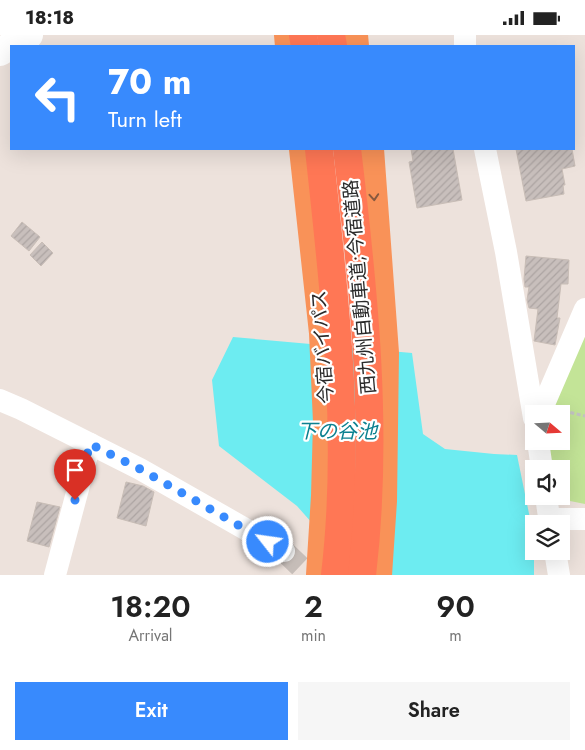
<!DOCTYPE html>
<meta charset="utf-8">
<style>
body{margin:0;font-family:Jost,"Noto Sans JP",sans-serif;background:#f6f6f6;color:#222;height:100vh;display:flex;flex-direction:column;font-size:19px;white-space:nowrap}
*{box-sizing:border-box;margin:0}
p{font-size:16px;color:#767676}
.icon{flex:none;width:28px;height:28px;fill:none;stroke:currentColor;stroke-width:2;stroke-linecap:round;stroke-linejoin:round}
.map{position:relative;height:540px;overflow:hidden}
.panel{display:flex;flex-direction:column;background:#fff;flex:1}
.panel>*{flex:none}
.banner{position:absolute;left:10px;top:10px;width:565px;height:105px;border-radius:0px;box-shadow:0 5px 20px #0002;background:#388afd;color:#fff;overflow:hidden}
.needle{width:32px;rotate:109deg}
.fabs{position:absolute;left:525px;top:370px;display:grid;gap:10px}
.fabs a{display:grid;place-items:center;width:45px;height:45px;border-radius:0px;background:#fff;box-shadow:0 5px 20px #0002;font-size:25px}
.pin{position:absolute;display:grid;place-items:center;width:42px;height:42px;color:#fff;margin:-51px -21px;border-radius:50% 50% 50% 0;rotate:-45deg;box-shadow:0 0 5px #0007}
.pin .icon{rotate:45deg}
.me{position:absolute;width:55px;margin:-28px;rotate:300deg;stroke-linejoin:round;filter:drop-shadow(0 0 4px #0008)}
.turn{display:flex;align-items:center;gap:18px;height:105px;padding:0 15px;font-size:22px}
.turn .icon{width:65px;height:65px;stroke-width:2.5}
.turn b{display:block;font-size:35px;line-height:42px}
.eta{display:flex;justify-content:space-evenly;align-items:center;height:85px;text-align:center}
.eta b{font-size:30px;font-weight:600;line-height:35px}
.cta{display:flex;gap:10px;margin-top:auto;padding:10px 15px}
.cta a{flex:1;height:58px;border-radius:0px;background:#388afd;color:#fff;font-size:20px;font-weight:600;line-height:58px;text-align:center}
.cta a+a{background:#f6f6f6;color:#222}
.status{display:flex;justify-content:space-between;align-items:center;height:35px;padding:0 25px;background:#fff;direction:ltr}
.status svg{height:14px;fill:currentColor}
.map>svg:first-child{display:block}
</style>
<div class="status"><b>18:18</b><svg viewBox="0 0 49 12"><path d="M0 12V9h3v3zM5 12V6h3v6zM10 12V3h3v9zM15 12V0h3v12zM26 1h20v11H26zM47 4h2v5h-2z"/></svg></div>
<div class="map">
<svg width="585" height="540" viewBox="0 0 585 540">
<defs>
<pattern id="building-hatch" width="6" height="6" patternUnits="userSpaceOnUse" patternTransform="scale(1.25)"><rect width="6" height="6" fill="#c8bfbc"/><path d="M-1 1l2-2M0 6l6-6M5 7l2-2" fill="none" stroke="#aca4a2"/></pattern>
</defs>
<rect width="100%" height="100%" fill="#ede2dc"/>
<polygon fill="#c3e497" points="585,292 585,469 555,463 554,461 561,461 561,434 549,434 544,406 561,406 561,379 547,379"/>
<polygon fill="#6decf1" points="233,302 412,318 423,399 445,414 494,419 517,420 534,503 534,540 358,540 297,471 219,411 212,345"/>
<g fill="url(#building-hatch)" stroke="#c8bdb6">
<polygon points="411,114 453,114 462,165 417,173 409,127 413,126"/>
<polygon points="516,114 572,114 575,131 562,134 565,150 563,150 564,159 526,166"/>
<polygon points="22,187 40,202 29,216 11,201"/>
<polygon points="42,207 53,218 41,231 30,220"/>
<polygon points="526,221 569,225 568,249 561,249 557,283 560,283 555,310 534,306 538,274 529,273 527,265 529,252 525,252 524,244"/>
<polygon points="126,447 143,451 154,457 146,491 117,483"/>
<polygon points="37,467 60,472 49,512 27,506"/>
</g>
<g fill="none" stroke-linecap="round" stroke-linejoin="round">
<polyline stroke="#c6bdb8" stroke-width="22" stroke-dasharray="22 11" stroke-linecap="butt" points="284,516 309,540"/>
<polyline stroke="#c3c3c3" stroke-width="3" stroke-dasharray="4 2.5" stroke-linecap="butt" points="564,376 585,381"/>
<g stroke="#fff" stroke-width="22">
<polyline points="465,0 465,11"/>
<polyline points="485,114 506,217 534,383"/>
<polyline points="0,365 21,374 140,434 284,516"/>
<polyline points="541,379 544,369 585,274"/>
<polyline points="538,406 542,434"/>
<polyline points="546,461 550,489"/>
<polyline points="550,484 585,484"/>
<polyline points="555,516 559,540"/>
<polyline points="55,540 90,409"/>
</g>
<polyline stroke="#fff" stroke-width="28" points="0,17 29,0"/>
<g stroke="#f99258" stroke-width="28">
<polyline points="288,0 289,11"/>
<polyline points="354,0 355,11"/>
<polyline points="303,114 323,298 327,387 325,461 320,540"/>
<polyline points="370,114 385,318 383,466 378,540"/>
</g>
<g stroke="#f75" stroke-width="28">
<polyline points="303,0 305,11"/>
<polyline points="331,0 333,11"/>
<path d="M319,114C334,255 352,398 335,540"/>
<path d="M347,114C364,255 379,398 362,540"/>
</g>
</g>
<defs><path id="oneway-chevron" d="M-2-3.5L2.5 0L-2 3.5" fill="none" stroke-width="1.6" stroke-linecap="round" stroke-linejoin="round" transform="scale(1.25)"/></defs>
<use stroke="#87593f" href="#oneway-chevron" transform="translate(374 162) rotate(86)"/>
<g fill="none" stroke-linecap="round" stroke-linejoin="round">
<polyline stroke="#388afd" stroke-width="9" stroke-dasharray="0 16.2" points="75,465 90,409 140,434 268,507"/>
</g>
<g text-anchor="middle" stroke-width="4.5" stroke-linejoin="round" paint-order="stroke">
<g font-size="19" fill="#2a2a2a" stroke="#fff">
<text transform="translate(359 252) rotate(-95)" y="7">西九州自動車道;今宿道路</text>
<text transform="translate(322 312) rotate(-94)" y="7">今宿バイパス</text>
</g>
<g font-size="20" font-style="italic" fill="#0c8190" stroke="#fff">
<text x="337" y="403">下の谷池</text>
</g>
</g>
</svg>
<div class="fabs">
<a><svg class="needle" viewBox="-14 -14 28 28"><path d="M0-13l5 13h-10z" fill="#e53935"/><path d="M0 13l5-13h-10z" fill="#767676"/></svg></a>
<a><svg class="icon" aria-label="sound" viewBox="0 0 24 24"><path d="M4 9h4l5-4v14l-5-4H4zM17 9q2 3 0 6"/></svg></a>
<a><svg class="icon" aria-label="layers" viewBox="0 0 24 24"><path d="M12 4l9 5-9 5-9-5zM3 14l9 5 9-5"/></svg></a>
</div>
<div class="pin" style="left:75px;top:465px;background:#d93025"><svg class="icon" aria-label="arrive" viewBox="0 0 24 24"><path d="M6 21V4h12l-3 4 3 4H6"/></svg></div>
<svg class="me" style="left:268px;top:507px" viewBox="-20 -20 40 40"><circle r="17" fill="#388afd" stroke="#fff" stroke-width="3"/><path d="M0-11L8 9 0 5-8 9z" fill="#fff"/></svg>
<div class="banner">
<div class="turn"><svg class="icon" aria-label="left" viewBox="0 0 24 24"><path d="M17 20v-9H6M10 6l-5 5 5 5"/></svg><div><b>70 m</b>Turn left</div></div>
</div>
</div>
<section class="panel">
<div class="eta">
<div><b>18:20</b><p>Arrival</p></div>
<div><b>2</b><p>min</p></div>
<div><b>90</b><p>m</p></div>
</div>
<div class="cta"><a>Exit</a><a>Share</a></div>
</section>
